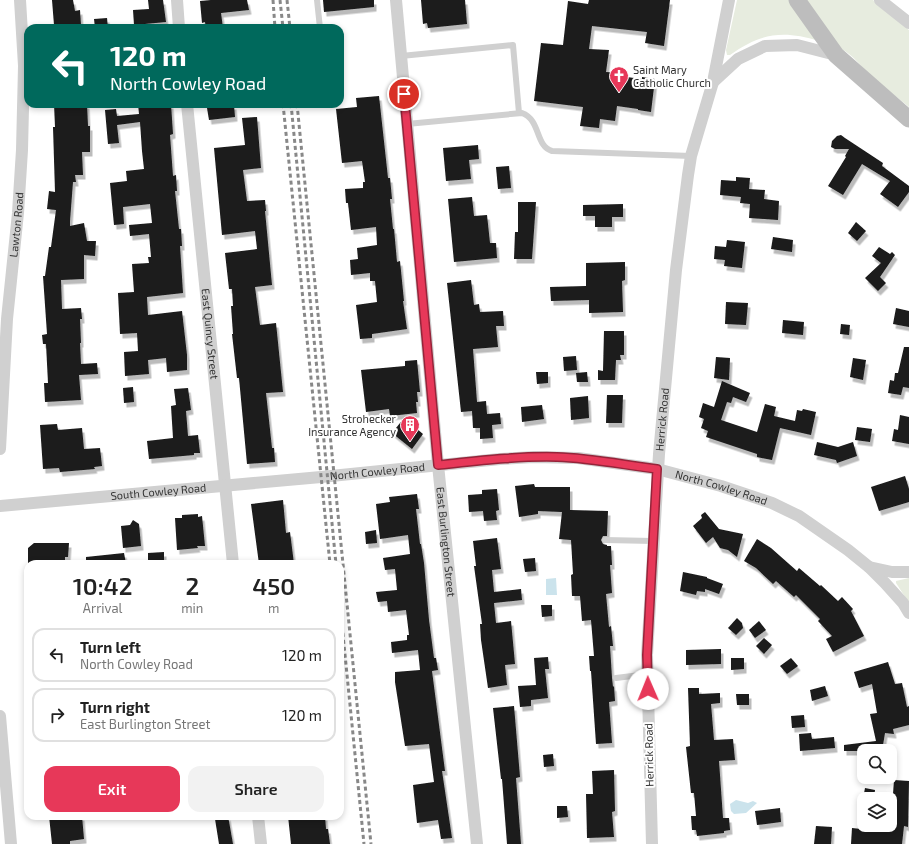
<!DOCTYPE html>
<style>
body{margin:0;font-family:"Exo 2",sans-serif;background:#f2f2f2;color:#222;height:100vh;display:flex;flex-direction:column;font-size:15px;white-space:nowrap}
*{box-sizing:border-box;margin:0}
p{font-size:13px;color:#767676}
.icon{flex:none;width:22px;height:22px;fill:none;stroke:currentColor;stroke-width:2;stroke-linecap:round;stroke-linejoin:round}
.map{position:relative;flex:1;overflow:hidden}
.panel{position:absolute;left:24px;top:560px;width:320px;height:260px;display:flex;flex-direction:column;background:#fff;border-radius:12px;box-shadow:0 2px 6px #0003}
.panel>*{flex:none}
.top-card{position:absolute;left:24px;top:24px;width:320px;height:84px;border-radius:12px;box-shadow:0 2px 6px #0003;background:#00695c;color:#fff;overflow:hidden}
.tools{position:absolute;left:857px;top:744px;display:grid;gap:8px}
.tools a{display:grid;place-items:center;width:40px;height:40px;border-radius:8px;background:#fff;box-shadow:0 2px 6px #0003;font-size:20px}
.pin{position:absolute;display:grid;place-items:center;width:34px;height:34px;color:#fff;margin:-17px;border:2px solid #fff;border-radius:50%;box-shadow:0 1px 4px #0007}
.me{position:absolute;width:44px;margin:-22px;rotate:359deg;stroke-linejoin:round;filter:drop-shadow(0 0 3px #0008)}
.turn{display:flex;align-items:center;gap:14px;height:84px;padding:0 20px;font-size:18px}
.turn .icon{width:52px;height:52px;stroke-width:2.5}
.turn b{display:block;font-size:28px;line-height:34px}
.eta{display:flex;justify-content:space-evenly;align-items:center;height:68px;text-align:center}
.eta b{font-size:24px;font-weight:600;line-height:28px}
.button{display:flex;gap:8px;margin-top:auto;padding:8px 20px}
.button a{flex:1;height:46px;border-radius:12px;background:#e73859;color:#fff;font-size:16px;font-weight:600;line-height:46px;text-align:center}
.button a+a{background:#f2f2f2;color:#222}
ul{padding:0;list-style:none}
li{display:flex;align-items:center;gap:12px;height:54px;margin:0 8px 6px;padding:0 12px;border:2px solid #e0e0e0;border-radius:12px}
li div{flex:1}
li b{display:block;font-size:15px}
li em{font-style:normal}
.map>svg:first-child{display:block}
</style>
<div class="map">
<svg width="909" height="844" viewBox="0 0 909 844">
<defs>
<filter id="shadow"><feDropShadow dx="2.5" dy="4.5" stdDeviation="0" flood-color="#0004"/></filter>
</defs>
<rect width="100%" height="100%" fill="#fff"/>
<g fill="#e7ecdf">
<path d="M737,0H873L909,30V107C896,96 882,86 869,74C861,66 854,57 845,51C837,46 828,44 819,41C783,30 761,33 730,55H727L726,50Z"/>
<polygon points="909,578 909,603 896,583 896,581"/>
</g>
<g fill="#cbe3ec">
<polygon points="556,578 557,595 546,595 546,579"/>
<polygon points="736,800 748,803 753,801 757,803 746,813 734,814 731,811 730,804"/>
</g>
<g fill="#1a1a1a" filter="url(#shadow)">
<polygon points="52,0 73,0 75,11 80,10 81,25 75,25 75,28 58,28 57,25 54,25"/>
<polygon points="148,0 163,0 166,22 134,25 133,10 149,9"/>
<polygon points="211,0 247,0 249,10 221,13 223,28 206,28 205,22 202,23 200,1"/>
<polygon points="323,0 374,0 374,7 324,12"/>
<polygon points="421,0 465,0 467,24 428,28 427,23 423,24"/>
<polygon points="589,0 670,0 664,46 645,43 647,32 592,26 589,49 609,50 606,72 620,73 619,76 642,79 642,77 655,79 651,112 638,110 638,109 617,106 615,121 600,119 599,128 580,126 583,107 534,101 541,43 563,45 568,1 588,4"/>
<polygon points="107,18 108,28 95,28 94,19"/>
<polygon points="379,96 388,178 390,178 392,199 390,199 393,229 394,229 397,262 400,261 404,301 403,301 407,329 372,334 372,338 360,339 356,305 377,302 375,281 370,281 370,273 351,275 350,260 358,259 357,248 377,245 376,227 351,230 348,203 346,203 345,189 363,188 363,182 365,182 362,161 342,163 336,109 357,107 356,98"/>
<polygon points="54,104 87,104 88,126 90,126 90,152 82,152 83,175 75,175 76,182 73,182 70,221 70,226 84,223 87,241 96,241 95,256 84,255 84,279 61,280 62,309 81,308 82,319 80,319 81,343 80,343 81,364 97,363 98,374 79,375 81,400 45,402 44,383 48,383 46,344 43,344 42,335 47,334 43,276 45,276 49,247 51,247 56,210 47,209 49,191 55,192 53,127 55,127"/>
<polygon points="138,104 171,104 173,134 170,135 173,176 176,175 177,191 175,191 179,229 181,229 182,246 180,246 183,293 147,297 148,315 182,311 187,355 187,370 167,372 166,358 148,360 149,374 125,376 124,352 138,351 137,333 120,334 118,293 134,292 132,264 149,263 148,257 151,257 149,234 130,236 129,225 152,223 150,204 123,207 124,224 114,225 110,183 127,181 126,171 144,169 142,151 140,122 117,125 119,143 108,144 105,110 116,109 117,116 139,114"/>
<polygon points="234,105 235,117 209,120 207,108"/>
<polygon points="257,117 261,168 243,170 247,201 265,200 266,211 265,211 272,285 255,287 260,325 276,323 283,392 266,393 272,448 274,448 275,462 247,464 239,378 237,378 232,334 233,334 231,306 233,306 232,289 229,289 225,253 257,249 255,231 222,235 214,148 245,145 242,118"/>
<polygon points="841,135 845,138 883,163 882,166 909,186 909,192 898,207 880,194 890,181 862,164 843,195 828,186 846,157 845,156 849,149 835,149 831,147 832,141 837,136"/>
<polygon points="478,145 479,159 469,160 471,179 446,181 443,148"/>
<polygon points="509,166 511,188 498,189 496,167"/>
<polygon points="736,177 750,178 749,189 765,190 764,199 779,201 778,220 749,218 750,204 740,203 741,197 720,195 721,180 736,181"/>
<polygon points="472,197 474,216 487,215 490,243 496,243 497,258 454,262 448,199"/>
<polygon points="518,202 536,202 532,259 514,259 515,232 518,232"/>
<polygon points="623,204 623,217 612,217 612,227 595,227 595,216 583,216 583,205"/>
<polygon points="856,222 866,231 857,241 848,233"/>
<polygon points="773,237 793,240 792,252 771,249"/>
<polygon points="727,240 745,242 742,268 724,266 725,260 714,259 715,246 726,247"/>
<polygon points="879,247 890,254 892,252 895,255 880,277 886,283 878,291 865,278 881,263 872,256"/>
<polygon points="625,262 625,280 622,281 623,312 589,313 589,300 551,301 550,287 586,286 586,263"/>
<polygon points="471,280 474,305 479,304 480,312 503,311 504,326 496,326 498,347 473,349 477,402 486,401 487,414 500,413 501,424 492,425 493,438 480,439 480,428 473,428 472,411 461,412 447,283"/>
<polygon points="726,302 748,303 746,325 725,324"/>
<polygon points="896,308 909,311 909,327 893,324"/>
<polygon points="783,320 804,322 803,335 782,333"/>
<polygon points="841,324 850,325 849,335 840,334"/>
<polygon points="604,331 624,331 624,355 620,355 621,360 616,360 615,380 598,380 598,370 603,371"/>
<polygon points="904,347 909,347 909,388 903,387 901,395 888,393 890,380 894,381 895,373 898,373"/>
<polygon points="576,356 577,370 564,371 563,357"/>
<polygon points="716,357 730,358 729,380 714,378"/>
<polygon points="853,358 866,360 863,380 850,377"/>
<polygon points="417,360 420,392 417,392 418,402 416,402 417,413 390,416 389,409 366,412 361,370 405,366 405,361"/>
<polygon points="536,372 548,372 548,383 537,384"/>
<polygon points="587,372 588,382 577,382 576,373"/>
<polygon points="722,381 750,393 746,402 733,397 731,403 727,402 721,420 757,432 765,404 776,407 774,416 795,421 797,410 802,411 803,409 816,412 811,435 780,428 772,460 757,457 757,454 706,437 708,431 701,428 704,419 699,417 703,403 714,407"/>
<polygon points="133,387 134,402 124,403 123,388"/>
<polygon points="188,388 191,410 186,411 188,436 198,435 200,453 194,453 194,455 149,459 147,441 173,438 171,406 176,405 174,389"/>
<polygon points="607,395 623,395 622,423 606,423"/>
<polygon points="588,396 589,418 571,420 570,398"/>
<polygon points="542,405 544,419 522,422 521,407"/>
<polygon points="900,415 909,417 909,444 892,441 894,429 898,430"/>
<polygon points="404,418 423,434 412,449 392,433"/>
<polygon points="57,424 58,430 82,428 84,449 100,448 102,466 94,467 95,469 60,472 59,468 43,469 40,425"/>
<polygon points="857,427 872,429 870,442 855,440"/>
<polygon points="817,442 838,447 853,442 857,456 837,463 836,460 814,455"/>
<polygon points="905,476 909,489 909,502 879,511 871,487"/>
<polygon points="534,484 535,487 570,487 570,510 608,511 607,536 603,536 601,540 603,544 607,545 607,546 611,546 612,565 610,565 612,593 606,594 609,627 611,626 613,646 610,646 612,678 613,687 614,686 615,701 609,702 612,743 596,744 591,671 590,671 589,656 594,656 591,620 582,621 580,596 572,596 571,575 573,574 571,540 559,539 562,512 538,511 538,514 519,517 515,486"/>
<polygon points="497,489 499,510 496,511 497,520 484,521 483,511 469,512 468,495 482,494 482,490"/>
<polygon points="417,494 419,509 416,509 420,544 421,544 424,563 429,620 434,658 436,658 438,670 432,671 445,771 442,771 452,838 441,839 438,820 417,823 413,785 434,782 429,744 405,746 395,682 395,672 420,670 418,650 392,653 391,642 407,640 407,635 409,635 406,610 388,612 387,601 378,602 376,592 397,590 395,569 385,570 383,558 410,554 408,535 380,539 376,504 390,502 389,497"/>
<polygon points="283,500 286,533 290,532 294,564 259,564 251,504"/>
<polygon points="705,512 719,529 743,534 737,557 728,550 720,548 713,537 706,543 693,526 702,518 701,515"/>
<polygon points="198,514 198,517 202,516 205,546 197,546 198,548 177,550 175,518 182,518 182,515"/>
<polygon points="133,520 139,524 141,546 123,548 121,526 130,525"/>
<polygon points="376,530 377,543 366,544 365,532"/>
<polygon points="497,538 501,569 492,570 494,592 521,589 522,600 494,603 496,623 511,621 515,664 505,665 507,685 488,688 481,640 480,624 482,624 474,566 476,566 473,541"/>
<polygon points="757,539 771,548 797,571 799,568 820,586 821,585 838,601 842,597 853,609 851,611 864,636 833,652 826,639 832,636 818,621 820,619 796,595 794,597 776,581 773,584 756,568 744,561"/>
<polygon points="34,543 69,543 68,557 65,557 65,560 61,560 61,564 28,564 28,548"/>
<polygon points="164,552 164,564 148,564 148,553"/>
<polygon points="124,553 126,564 86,564 86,557"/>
<polygon points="535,558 536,571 525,572 523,559"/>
<polygon points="683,572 707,577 707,578 723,584 719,594 705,589 705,592 697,591 696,595 680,591"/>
<polygon points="541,605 552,605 552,616 542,617"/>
<polygon points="737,618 742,623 743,628 736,635 728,628"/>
<polygon points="759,621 766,630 755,638 749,630"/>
<polygon points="764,638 772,645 764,654 756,646"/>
<polygon points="721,649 721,664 686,665 686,650"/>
<polygon points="548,657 549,669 545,669 548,698 531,700 531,706 520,707 518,686 536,685 534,658"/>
<polygon points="731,658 744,658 744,669 731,670"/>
<polygon points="791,658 798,666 787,674 780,666"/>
<polygon points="888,662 895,684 902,683 907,707 909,706 909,725 893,729 894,734 885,733 882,751 844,751 844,745 876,741 870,714 877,713 872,684 859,688 854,672"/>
<polygon points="825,686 828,696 812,701 810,690"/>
<polygon points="688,688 699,688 699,694 720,693 720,703 711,704 714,740 733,739 735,760 719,761 723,818 729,818 730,830 724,831 724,833 697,836 696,830 692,830 691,816 696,816 694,793 691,793 686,747 690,746"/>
<polygon points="736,694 749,694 749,705 737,705"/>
<polygon points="514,706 520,777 516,778 521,844 507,844 502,779 501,779 493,708"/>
<polygon points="804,715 805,727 792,728 791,716"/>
<polygon points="811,733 812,739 834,737 835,748 800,751 799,734"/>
<polygon points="553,754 554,766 544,767 543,755"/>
<polygon points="614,770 615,811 612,812 614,837 587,838 586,794 593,794 592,771"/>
<polygon points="894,780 909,781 908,827 904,826 902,844 851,844 852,828 889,832 890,825 890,808 892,808"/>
<polygon points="865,788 875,790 874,799 863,799"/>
<polygon points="557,806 567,806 568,817 557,818"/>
<polygon points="780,808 781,822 757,825 755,811"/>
<polygon points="49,816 82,816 84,839 70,841 70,844 52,844"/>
<polygon points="228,816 233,844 219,844 215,819"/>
<polygon points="288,816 325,816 326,829 328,829 330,844 291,844"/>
<polygon points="816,826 832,827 831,844 814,844"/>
</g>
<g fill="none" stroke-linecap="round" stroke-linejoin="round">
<g stroke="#d0d0d0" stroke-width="6">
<polyline points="317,0 320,28"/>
<polyline points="401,56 513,45 519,113"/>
<path d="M407,124L522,113C541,120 535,146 552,151L691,156"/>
<polyline points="605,540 653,541"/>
<polyline points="616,678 648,674"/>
</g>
<g stroke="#d0d0d0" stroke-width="12">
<polyline points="177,0 179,28"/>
<path id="s1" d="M396,0L438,465L477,844"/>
<polyline points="880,0 909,23"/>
<polyline points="713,82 738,59 765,46 797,45 836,55"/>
<path id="s2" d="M187,104L233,564"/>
<path id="s3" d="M0,449L7,319L18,213L22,150L24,66L20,0"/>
<path id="s4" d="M0,506L321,477L500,459L534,457L578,458L657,469L721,486L772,503L799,516L848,550L869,567L885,583L903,603L909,613"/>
<polyline points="869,567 892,572 909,572"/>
<polyline points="0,716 11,844"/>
<polyline points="258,816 261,844"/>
<path id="s5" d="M652,844L647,655L659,454L676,270L688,175L691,156L713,82L729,0"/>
</g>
<polyline stroke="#bdbdbd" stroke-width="17" points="797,0 836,55 909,119"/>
<g stroke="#888" stroke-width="3" stroke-dasharray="4 3" stroke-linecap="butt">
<polyline points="273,0 275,28"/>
<polyline points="280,0 283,28"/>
<polyline points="287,0 290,28"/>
<polyline points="283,104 330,564"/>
<polyline points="291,104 336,564"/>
<polyline points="297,104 371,844"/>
<polyline points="340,605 364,844"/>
</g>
</g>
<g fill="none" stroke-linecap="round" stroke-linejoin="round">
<g stroke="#96243a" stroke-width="10">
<path id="route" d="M404,94L438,465C477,461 517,456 557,457C591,458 624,465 657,469L647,655L648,689"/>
</g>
<use href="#route" stroke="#e73859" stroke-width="7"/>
</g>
<defs>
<g id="church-pin" transform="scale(1)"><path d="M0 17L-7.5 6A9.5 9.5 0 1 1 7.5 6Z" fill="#e73859" stroke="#fff"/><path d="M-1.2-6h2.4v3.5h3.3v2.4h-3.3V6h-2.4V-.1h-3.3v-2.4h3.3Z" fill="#fff"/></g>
<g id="building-pin" transform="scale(1)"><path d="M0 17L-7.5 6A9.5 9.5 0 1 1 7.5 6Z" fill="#e73859" stroke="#fff"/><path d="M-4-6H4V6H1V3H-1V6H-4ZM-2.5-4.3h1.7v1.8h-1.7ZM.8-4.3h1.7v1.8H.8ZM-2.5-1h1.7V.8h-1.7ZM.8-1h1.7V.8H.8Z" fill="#fff"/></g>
</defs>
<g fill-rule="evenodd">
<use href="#church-pin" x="619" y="76"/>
<use href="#building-pin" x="410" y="425"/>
</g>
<g text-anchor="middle" stroke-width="4" stroke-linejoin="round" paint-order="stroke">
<g font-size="11" fill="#333" stroke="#fff" text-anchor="start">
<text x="633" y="74">Saint Mary<tspan x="633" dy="13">Catholic Church</tspan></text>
<text x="396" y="423" text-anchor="end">Strohecker<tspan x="396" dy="13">Insurance Agency</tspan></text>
</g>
<g font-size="11" fill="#333" stroke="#fff">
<text dy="4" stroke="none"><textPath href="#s3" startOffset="225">Lawton Road</textPath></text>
<text dy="4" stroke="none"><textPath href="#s2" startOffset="231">East Quincy Street</textPath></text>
<text dy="4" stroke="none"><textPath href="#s5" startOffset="425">Herrick Road</textPath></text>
<text dy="4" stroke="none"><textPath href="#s4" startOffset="379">North Cowley Road</textPath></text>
<text dy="4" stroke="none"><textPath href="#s4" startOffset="727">North Cowley Road</textPath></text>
<text dy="4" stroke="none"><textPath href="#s4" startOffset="159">South Cowley Road</textPath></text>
<text dy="4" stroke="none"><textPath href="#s1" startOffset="544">East Burlington Street</textPath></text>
<text transform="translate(649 755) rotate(-91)" y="4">Herrick Road</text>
</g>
</g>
</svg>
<div class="tools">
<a><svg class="icon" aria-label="search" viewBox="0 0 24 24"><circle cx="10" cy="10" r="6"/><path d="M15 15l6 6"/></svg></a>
<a><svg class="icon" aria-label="layers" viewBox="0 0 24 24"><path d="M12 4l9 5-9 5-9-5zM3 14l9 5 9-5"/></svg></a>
</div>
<div class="pin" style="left:404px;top:94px;background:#d93025"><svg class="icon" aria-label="arrive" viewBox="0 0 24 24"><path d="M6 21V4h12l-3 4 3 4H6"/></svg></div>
<svg class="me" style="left:648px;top:689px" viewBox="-20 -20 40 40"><circle r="19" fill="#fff"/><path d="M0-13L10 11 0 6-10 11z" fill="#e73859"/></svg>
<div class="top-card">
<div class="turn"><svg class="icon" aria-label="left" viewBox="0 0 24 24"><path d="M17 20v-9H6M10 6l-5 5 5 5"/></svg><div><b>120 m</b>North Cowley Road</div></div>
</div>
<section class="panel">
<div class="eta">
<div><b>10:42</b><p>Arrival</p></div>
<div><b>2</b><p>min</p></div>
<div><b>450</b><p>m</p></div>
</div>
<ul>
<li><svg class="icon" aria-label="left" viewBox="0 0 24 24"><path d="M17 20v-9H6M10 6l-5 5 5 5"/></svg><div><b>Turn left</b><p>North Cowley Road</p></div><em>120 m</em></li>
<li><svg class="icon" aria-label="right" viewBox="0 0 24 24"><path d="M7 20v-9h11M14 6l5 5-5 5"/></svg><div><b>Turn right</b><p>East Burlington Street</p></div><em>120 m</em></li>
</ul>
<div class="button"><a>Exit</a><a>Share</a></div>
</section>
</div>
